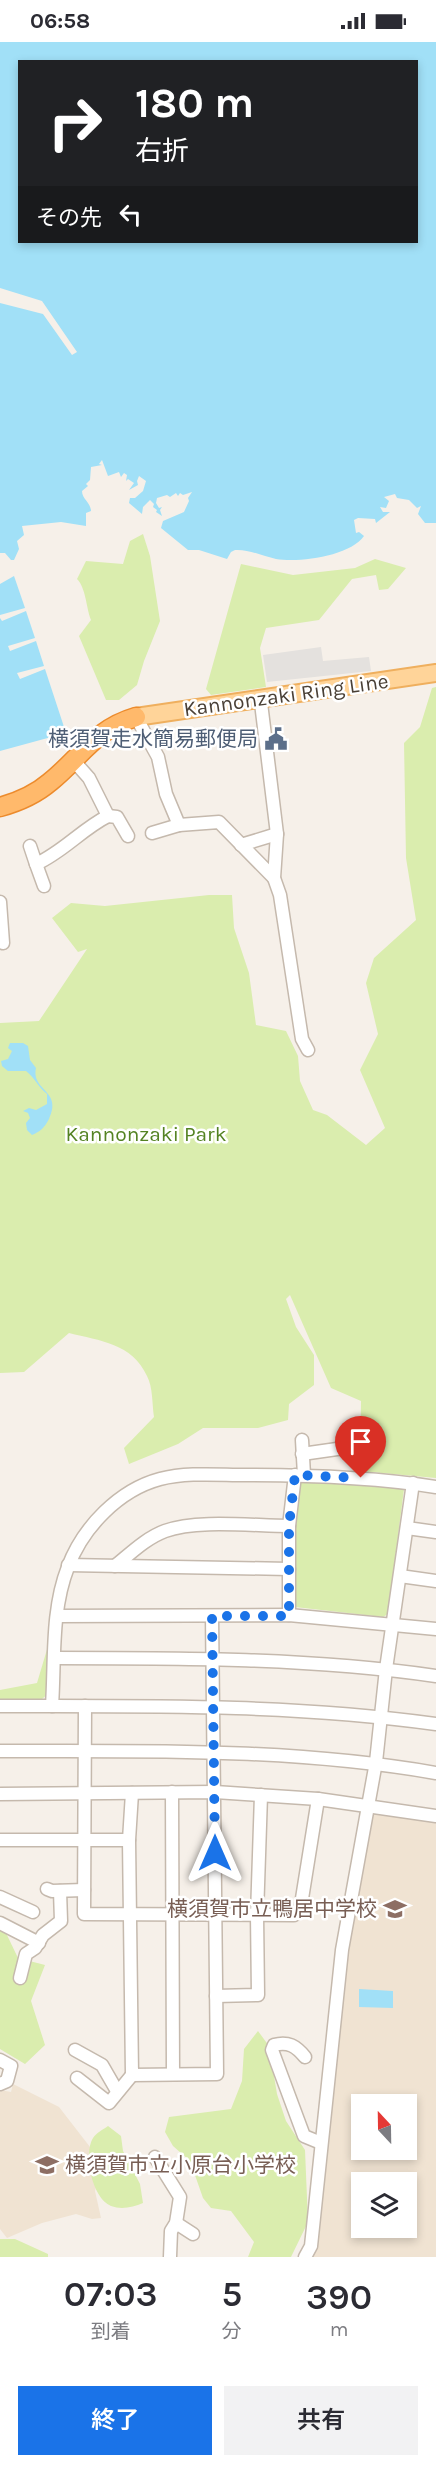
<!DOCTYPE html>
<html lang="ja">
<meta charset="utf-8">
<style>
body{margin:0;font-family:Karla,"Noto Sans JP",sans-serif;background:#f2f2f3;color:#2b2b33;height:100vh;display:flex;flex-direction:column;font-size:22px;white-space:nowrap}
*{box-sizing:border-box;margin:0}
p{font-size:20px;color:#7c7c81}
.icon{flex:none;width:33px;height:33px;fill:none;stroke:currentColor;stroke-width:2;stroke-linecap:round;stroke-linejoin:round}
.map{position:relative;height:2215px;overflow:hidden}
.sheet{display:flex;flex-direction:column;background:#fff;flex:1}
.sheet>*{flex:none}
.top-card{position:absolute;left:18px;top:18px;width:400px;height:183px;border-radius:0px;box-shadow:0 3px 9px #0003;background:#202124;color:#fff;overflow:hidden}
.needle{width:39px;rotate:338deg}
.fabs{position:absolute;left:351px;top:2052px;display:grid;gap:12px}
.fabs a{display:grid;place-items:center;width:66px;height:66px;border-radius:0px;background:#fff;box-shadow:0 3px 9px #0003;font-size:30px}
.pin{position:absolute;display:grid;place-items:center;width:51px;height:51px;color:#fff;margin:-62px -26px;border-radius:50% 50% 50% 0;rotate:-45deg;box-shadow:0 0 6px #0007}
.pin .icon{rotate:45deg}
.me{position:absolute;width:66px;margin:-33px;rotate:0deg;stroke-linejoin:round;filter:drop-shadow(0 0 4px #0008)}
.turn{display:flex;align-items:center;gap:21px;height:126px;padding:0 18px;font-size:27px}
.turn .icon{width:78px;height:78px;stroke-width:2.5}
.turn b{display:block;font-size:42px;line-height:51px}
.then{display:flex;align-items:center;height:57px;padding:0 18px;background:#0003;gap:12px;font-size:22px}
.eta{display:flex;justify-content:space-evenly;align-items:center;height:102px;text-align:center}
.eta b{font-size:36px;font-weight:600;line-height:42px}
.button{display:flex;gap:12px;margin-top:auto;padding:12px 18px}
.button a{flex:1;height:69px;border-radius:0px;background:#1a73e8;color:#fff;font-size:24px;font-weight:600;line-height:69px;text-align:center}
.button a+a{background:#f2f2f3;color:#2b2b33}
.status{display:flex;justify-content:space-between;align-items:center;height:42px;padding:0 30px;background:#fff;direction:ltr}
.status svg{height:16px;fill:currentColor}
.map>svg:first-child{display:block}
</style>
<div class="status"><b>06:58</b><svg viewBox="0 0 49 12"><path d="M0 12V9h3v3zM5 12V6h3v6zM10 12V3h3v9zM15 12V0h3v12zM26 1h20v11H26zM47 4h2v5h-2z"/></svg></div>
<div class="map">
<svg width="436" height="2215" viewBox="0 0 436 2215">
<rect width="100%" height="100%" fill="#f6f0e9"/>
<g fill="#f0e3d2" fill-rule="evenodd">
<path d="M369,1764L436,1775V2215H310L341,1958ZM362,2062H406V2108H362ZM362,2140H406V2186H362Z"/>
<polygon points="13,2042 59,2065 90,2105 97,2142 95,2149 101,2176 92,2177 76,2172 42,2181 7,2196 0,2187 0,2048 11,2050"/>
</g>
<g fill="#daedae">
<path d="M143,492L150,514L160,579L144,619L137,643L119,658H106L79,594L91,578C86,565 86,546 77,537L86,519L123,522L130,499Z"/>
<polygon points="375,517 406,526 388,547 379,548 376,533 352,537 319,578 266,586 260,606 266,645 211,653 206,647 241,522 293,533 355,526"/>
<path d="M436,645V1436L360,1429L361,1359L331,1346L290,1253L286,1257L296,1285L314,1313V1343L289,1362L288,1378L258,1386H203L178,1402L129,1422L124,1406L154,1375C152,1362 153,1345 147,1334C132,1301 100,1299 69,1291L24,1330L0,1331V981L39,979L87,907L78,910L52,876L71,861L105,864L209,853H232L234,886L249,931L256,983L286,989L298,1014L300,1039L313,1068L327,1073L366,1103L385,1086L360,1028L378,992L366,941L374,916L416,878L406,816L404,701L420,685L432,646Z"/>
<polygon points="297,1437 402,1444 404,1447 388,1572 383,1575 295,1565 294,1439"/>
<polygon points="51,1594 50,1650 42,1657 0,1657 0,1648 37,1641"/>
<polygon points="0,1888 6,1891 18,1916 45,1923 31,1959 45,2003 25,2022 0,2007"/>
<polygon points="258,1989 269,2004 277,2052 286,2079 305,2108 308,2180 291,2215 248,2215 254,2200 231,2169 211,2166 203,2156 190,2119 173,2104 165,2090 169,2075 231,2067 242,2039 244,2007"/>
<path d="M108,2084L121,2094L123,2109L140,2142L143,2161C133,2165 122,2168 111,2164C92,2156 83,2112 93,2096C96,2091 104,2087 108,2084Z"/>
<polygon points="0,2197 15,2197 48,2212 48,2215 0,2215"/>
</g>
<polygon fill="#e4e1de" points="321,605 323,619 369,615 371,629 267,640 263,613"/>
<g fill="#a1e0f7" fill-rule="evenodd">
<path d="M0,0H436V481H425L418,472L421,464L417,466L409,458L397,456L395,452L384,455L389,459L386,466L380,465L383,470H390L376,481L375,477L358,476L354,478L356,491L359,490L364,494C350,514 300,521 276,517C263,514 248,507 235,508L231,510L227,517L199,508H188L161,486L163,479L184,470L189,459L188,456L192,450L183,453L180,451L178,454L176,451L170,455L167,453L157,456L156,461L159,466L162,465L160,468L162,474L156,470L157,468L153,465L154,462L150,458L143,465L142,472L129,461L130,456H135L143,449L146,439L139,434L137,439L138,443L129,448L134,441L128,437L126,439L127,433L124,431L121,435L119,430L108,434L102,418L99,422L102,423L91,425L90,438L86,442L88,444L82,449C82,457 91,461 91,469L86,471V484L61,480L22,484L24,493L17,499L19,507L14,518H11L5,511H0ZM20,20H417V200H20Z"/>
<polygon points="14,534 25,566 0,573 0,542"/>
<polygon points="26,569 35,596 8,604 10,609 36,599 44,624 17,631 20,637 45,627 66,691 0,709 0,576 2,579"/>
<path d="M10,1001H23L28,1004L30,1018L36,1026C31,1049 63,1048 49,1077C45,1085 40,1090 32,1093L27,1088L26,1081L30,1076L28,1071L23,1069L29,1066L36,1068L47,1062V1052C38,1045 35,1036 26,1029H8L2,1024L1,1019L8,1017L12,1009L8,1006Z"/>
<polygon points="359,1947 393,1949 393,1966 359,1965"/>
</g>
<polygon fill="#f6f0e9" points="0,246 42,259 77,310 72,313 43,272 0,261"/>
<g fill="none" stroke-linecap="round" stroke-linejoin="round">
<g stroke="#c5b9ad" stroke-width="15">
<g id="minor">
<polyline points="261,661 277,792 274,836 280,853 302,997 308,1008"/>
<polyline points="136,675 158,715 166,752 179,783 219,780 274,836"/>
<polyline points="108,774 117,775 128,794"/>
<polyline points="152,791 179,783"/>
<polyline points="241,803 277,792"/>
<path d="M30,804L36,822C63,810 82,787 108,774L89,736L73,718"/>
<polyline points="36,822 44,844"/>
<polyline points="0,860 3,901"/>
<polyline points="302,1398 304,1433"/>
<polyline points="302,1412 351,1405"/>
<polyline points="407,1486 436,1490"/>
<polyline points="68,1523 289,1527"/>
<path d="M115,1524C130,1512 146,1496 165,1489C197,1477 254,1484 289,1484"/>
<polyline points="400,1534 436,1539"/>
<polyline points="289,1573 289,1484 295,1433"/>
<polyline points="57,1574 289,1573 436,1587"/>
<path d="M55,1616C183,1616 310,1616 436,1634"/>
<path d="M0,1664C148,1664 289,1662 436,1682"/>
<path d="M52,1664C55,1618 51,1568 68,1525C83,1485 119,1448 160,1437C188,1430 218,1433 246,1433C310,1433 373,1435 436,1445"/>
<polyline points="85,1664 84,1872 294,1873 300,1869 318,1757"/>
<path d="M0,1709C145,1709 292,1706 436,1731"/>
<polyline points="172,1750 173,2032"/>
<polyline points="132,1751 129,1798 132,2033 217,2032 212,1574"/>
<polyline points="0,1752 215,1750 318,1757 436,1774"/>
<polyline points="0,1798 129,1798"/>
<polyline points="47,1847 52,1849 84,1848"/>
<polyline points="0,1855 33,1870"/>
<polyline points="0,1881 39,1901"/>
<polyline points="20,1936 26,1912 35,1906 43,1893 61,1879 60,1849"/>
<polyline points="216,1954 258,1953 257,1873 261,1753"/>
<polyline points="75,2008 102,2023 117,2049"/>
<path d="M305,2015C296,2004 288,1999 274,2003L272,2008L304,2094L321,2101"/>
<polyline points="0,2018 11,2024 7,2039 0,2042"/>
<polyline points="77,2036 109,2061 132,2033"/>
<polyline points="155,2115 180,2155 176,2181 171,2189 170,2215"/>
<polyline points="176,2181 193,2192"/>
<polyline points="305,2215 311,2204 342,1908 376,1720 386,1627 413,1441"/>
</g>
</g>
<g stroke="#efaf5e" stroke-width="20">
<polyline id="major" points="136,675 436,631"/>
</g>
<g stroke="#ec8b2d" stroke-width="21">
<path id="highway" d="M0,765C18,760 36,752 50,740C81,715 95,687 136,675"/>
</g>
<use href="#minor" stroke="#fff" stroke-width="12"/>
<use href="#major" stroke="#ffd499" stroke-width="16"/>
<use href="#highway" stroke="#ffb96b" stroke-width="18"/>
</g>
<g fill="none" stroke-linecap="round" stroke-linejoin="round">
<polyline stroke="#1a73e8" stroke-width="10" stroke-dasharray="0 18" points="215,1811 212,1574 289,1574 289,1484 295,1433 361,1436"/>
</g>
<defs>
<g id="civic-bare" transform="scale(1.8)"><path d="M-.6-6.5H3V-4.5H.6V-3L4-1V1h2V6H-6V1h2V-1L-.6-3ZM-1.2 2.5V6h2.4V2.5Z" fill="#5c6f8a" stroke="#fff" stroke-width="2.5" paint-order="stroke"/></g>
<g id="school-bare" transform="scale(1.8)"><path d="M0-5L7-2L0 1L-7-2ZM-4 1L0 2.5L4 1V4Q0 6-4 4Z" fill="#8d6e63" stroke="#fff" stroke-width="2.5" paint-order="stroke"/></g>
</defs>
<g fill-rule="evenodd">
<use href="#civic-bare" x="276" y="697"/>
<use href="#school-bare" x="395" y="1867"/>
<use href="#school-bare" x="47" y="2123"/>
</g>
<g text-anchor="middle" stroke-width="5" stroke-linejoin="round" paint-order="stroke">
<g font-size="21" fill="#4a4036" stroke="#fff">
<text transform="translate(286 653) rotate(-8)" y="7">Kannonzaki Ring Line</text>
</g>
<g font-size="21" fill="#4e5e75" stroke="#fff" text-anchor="end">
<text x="258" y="704">横須賀走水簡易郵便局</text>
</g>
<g font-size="21" fill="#548323" stroke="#fff">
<text x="146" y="1099">Kannonzaki Park</text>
</g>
<g font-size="21" fill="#785e54" stroke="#fff" text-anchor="end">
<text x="377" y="1874">横須賀市立鴨居中学校</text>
<text x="65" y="2130" text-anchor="start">横須賀市立小原台小学校</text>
</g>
</g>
</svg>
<div class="fabs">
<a><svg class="needle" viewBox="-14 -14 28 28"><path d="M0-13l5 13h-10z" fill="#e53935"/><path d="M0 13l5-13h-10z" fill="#7c7c81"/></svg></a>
<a><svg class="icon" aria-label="layers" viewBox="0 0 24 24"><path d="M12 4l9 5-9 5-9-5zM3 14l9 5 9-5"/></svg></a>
</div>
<div class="pin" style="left:361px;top:1436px;background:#d93025"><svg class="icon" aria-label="arrive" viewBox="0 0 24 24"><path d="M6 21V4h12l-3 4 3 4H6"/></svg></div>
<svg class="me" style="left:215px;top:1811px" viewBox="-20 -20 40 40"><path d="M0-17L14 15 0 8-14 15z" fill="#1a73e8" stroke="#fff" stroke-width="4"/></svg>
<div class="top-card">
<div class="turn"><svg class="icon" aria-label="right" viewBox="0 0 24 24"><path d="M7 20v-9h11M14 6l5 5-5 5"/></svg><div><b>180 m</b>右折</div></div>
<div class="then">その先<svg class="icon" aria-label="left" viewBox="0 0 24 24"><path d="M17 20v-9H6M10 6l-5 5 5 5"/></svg></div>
</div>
</div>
<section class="sheet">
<div class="eta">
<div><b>07:03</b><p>到着</p></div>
<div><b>5</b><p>分</p></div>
<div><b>390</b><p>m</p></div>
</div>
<div class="button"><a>終了</a><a>共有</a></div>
</section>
